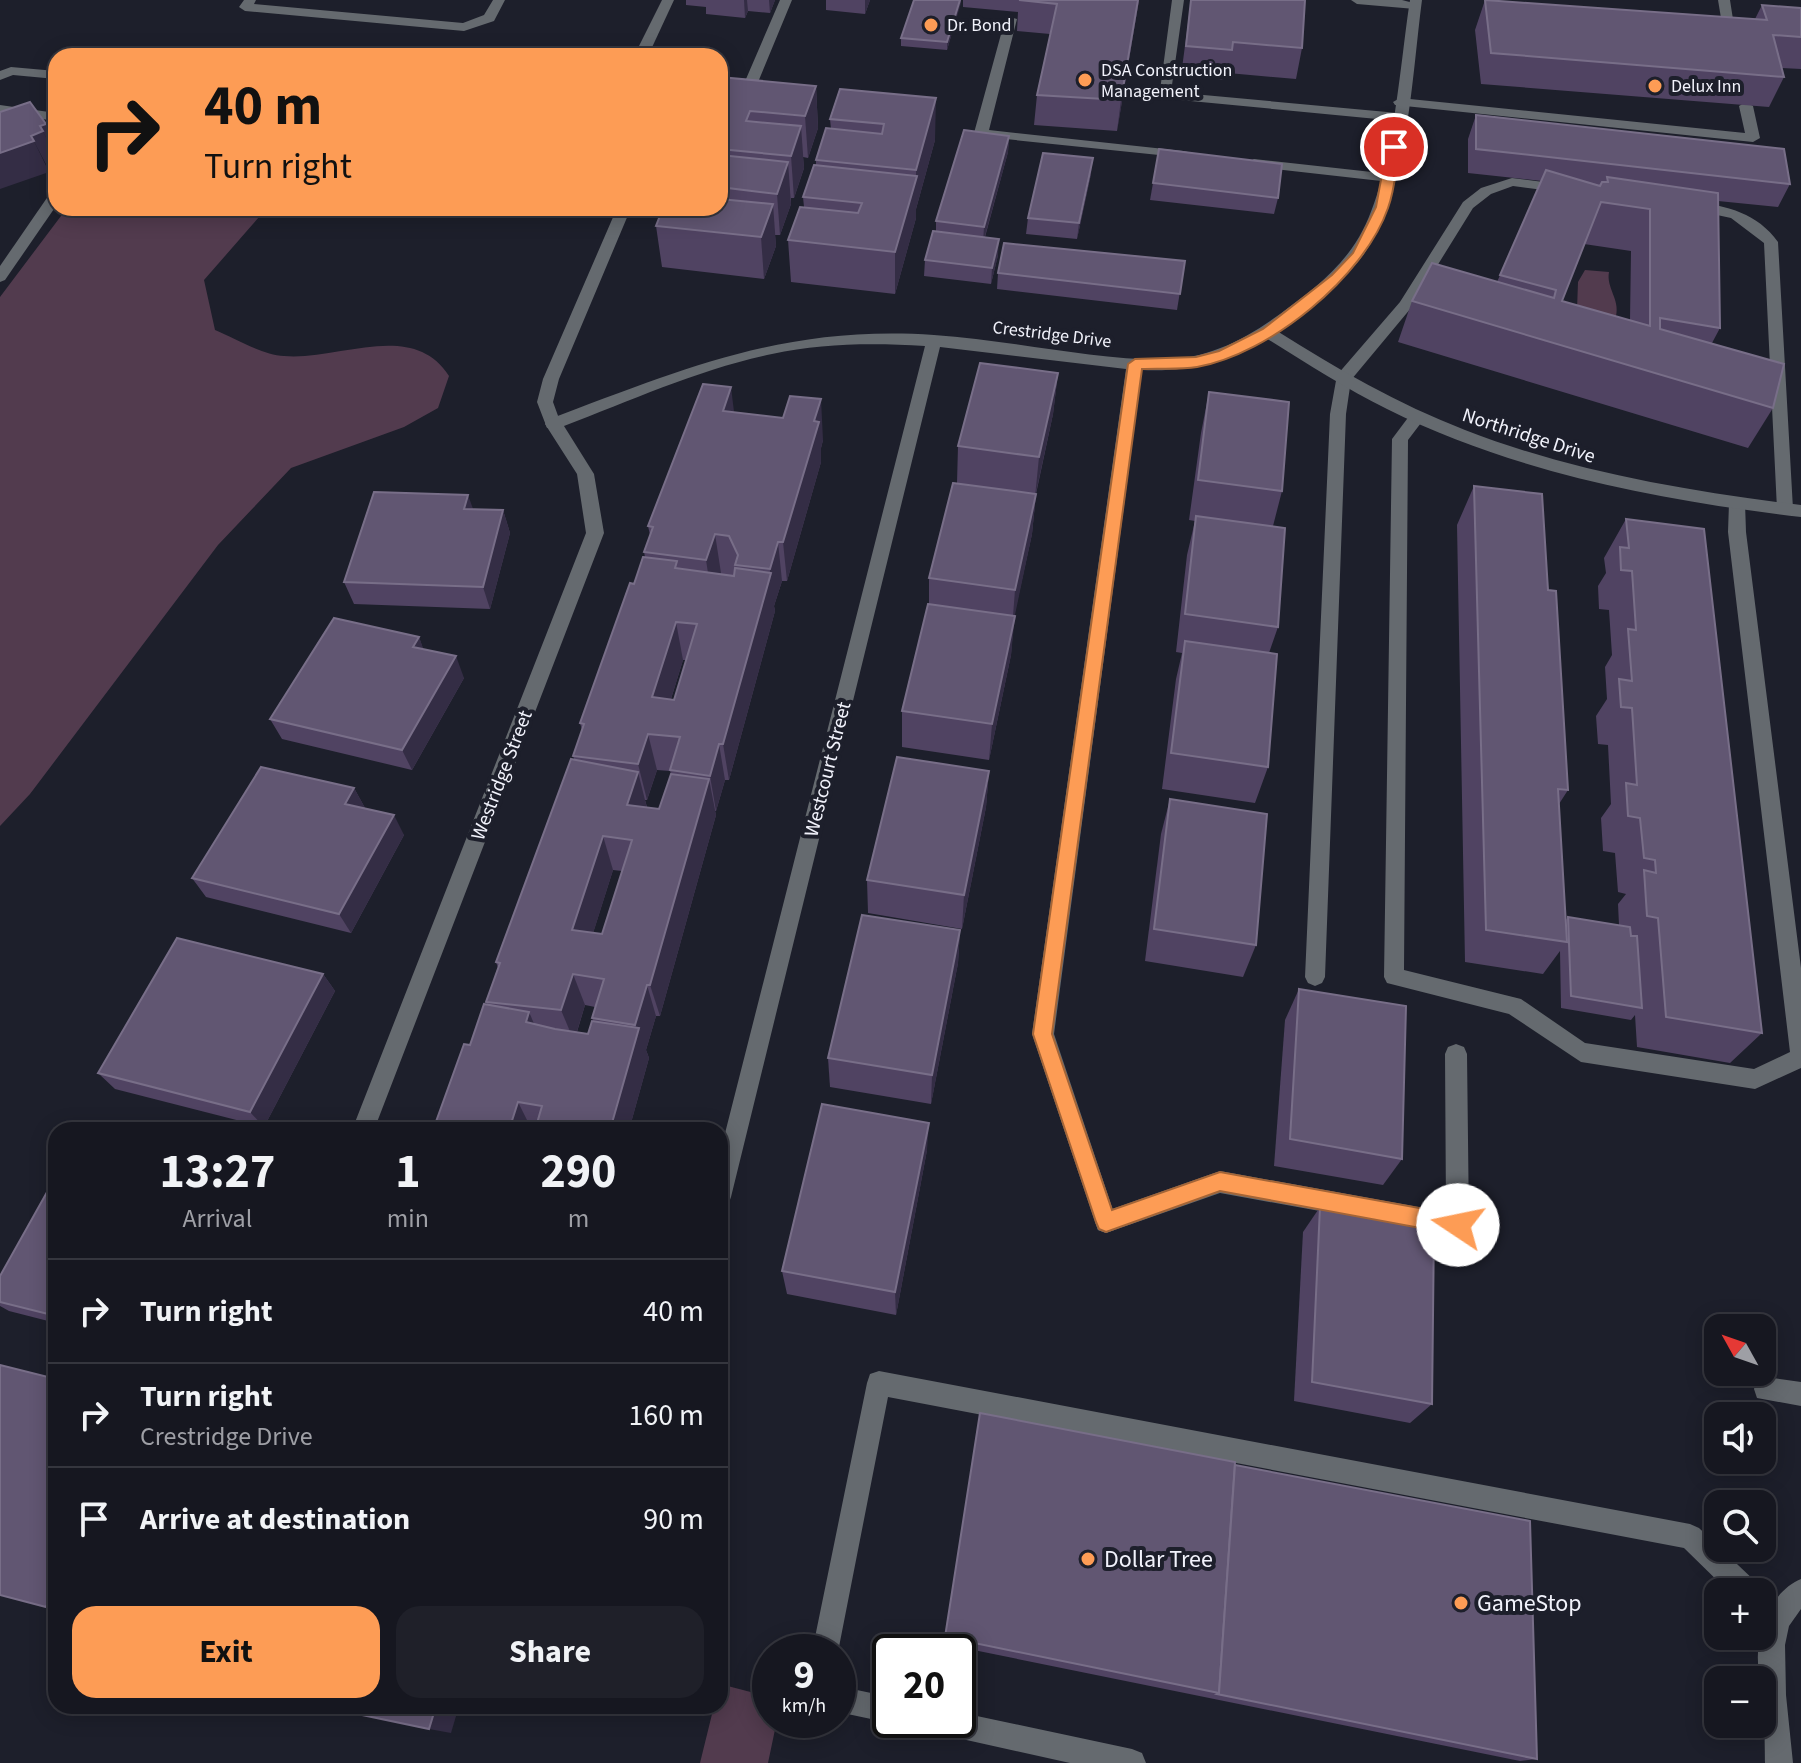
<!DOCTYPE html>
<meta charset="utf-8">
<style>
body{margin:0;font-family:"Source Sans 3",sans-serif;background:#1f2029;color:#f1f3f6;height:100vh;display:flex;flex-direction:column;font-size:30px;white-space:nowrap}
*{box-sizing:border-box;margin:0}
p{font-size:26px;color:#9e9fa5}
.icon{flex:none;width:44px;height:44px;fill:none;stroke:currentColor;stroke-width:2;stroke-linecap:round;stroke-linejoin:round}
.map{position:relative;flex:1;overflow:hidden}
.drawer{position:absolute;left:48px;top:1122px;width:680px;height:592px;display:flex;flex-direction:column;background:#161720;border-radius:24px;box-shadow:0 4px 20px #0003,0 0 0 2px #35363e}
.drawer>*{flex:none}
.banner{position:absolute;left:48px;top:48px;width:680px;height:168px;border-radius:24px;box-shadow:0 4px 20px #0003,0 0 0 2px #35363e;background:#fd9c55;color:#111;overflow:hidden}
.needle{width:52px;rotate:310deg}
.tools{position:absolute;left:1704px;top:1314px;display:grid;gap:16px}
.tools a{display:grid;place-items:center;width:72px;height:72px;border-radius:16px;background:#161720;box-shadow:0 4px 20px #0003,0 0 0 2px #35363e;font-size:40px}
.speed{position:absolute;left:752px;top:1634px;display:flex;gap:16px;font-size:40px;font-weight:700;text-align:center}
.speed>*{display:grid;place-content:center;width:104px;height:104px;border-radius:50%;background:#161720;box-shadow:0 4px 20px #0003,0 0 0 2px #35363e;line-height:1}
.speed small{font-size:20px;font-weight:400}
.speed .limit{border:4px solid #111;border-radius:12px;background:#fff;color:#111}
.pin{position:absolute;display:grid;place-items:center;width:68px;height:68px;color:#fff;margin:-34px;border:4px solid #fff;border-radius:50%;box-shadow:0 2px 8px #0007}
.me{position:absolute;width:88px;margin:-44px;rotate:281deg;stroke-linejoin:round;filter:drop-shadow(0 0 6px #0008)}
.turn{display:flex;align-items:center;gap:28px;height:168px;padding:0 24px;font-size:36px}
.turn .icon{width:104px;height:104px;stroke-width:2.5}
.turn b{display:block;font-size:56px;line-height:68px}
.eta{display:flex;justify-content:space-evenly;align-items:center;height:136px;text-align:center}
.eta b{font-size:48px;font-weight:700;line-height:56px}
.action{display:flex;gap:16px;margin-top:auto;padding:16px 24px}
.action a{flex:1;height:92px;border-radius:24px;background:#fd9c55;color:#111;font-size:32px;font-weight:700;line-height:92px;text-align:center}
.action a+a{background:#1f2029;color:#f1f3f6}
ul{padding:0;list-style:none}
li{display:flex;align-items:center;gap:24px;height:104px;padding:0 24px;border-top:2px solid #35363e}
li div{flex:1}
li b{display:block;font-size:30px}
li em{font-style:normal}
.map>svg:first-child{display:block}
</style>
<div class="map">
<svg width="1801" height="1763" viewBox="0 0 1801 1763">
<rect width="100%" height="100%" fill="#1d1f2b"/>
<g fill="#523b4e">
<polygon points="282,46 388,56 189,56 218,47"/>
<path d="M67,208H267L204,280L215,330C235,338 262,355 284,356C338,361 413,319 449,376L438,408L404,427L291,468L218,545L30,794L0,826V297Z"/>
<path d="M1585,270L1609,272C1606,288 1620,299 1616,316L1577,310L1578,282Z"/>
<polygon points="720,1684 770,1697 770,1720 777,1720 768,1763 700,1763 714,1706 720,1706"/>
</g>
<g fill="none" stroke-linecap="round" stroke-linejoin="round">
<g fill="#656a6f" fill-rule="evenodd">
<polygon points="244,0 256,0 254,4 463,23 484,15 493,0 505,0 494,21 464,31 245,11 239,7"/>
<polygon points="662,0 674,0 648,56 634,56"/>
<polygon points="780,0 792,0 756,87 720,85 720,77 746,79"/>
<polygon points="1172,0 1184,0 1171,92 1398,113 1405,117 1398,121 1159,98"/>
<polygon points="1351,0 1402,0 1421,5 1415,9 1357,4"/>
<polygon points="1718,0 1730,0 1737,45 1725,42"/>
<polygon points="1006,16 1017,19 989,130 1183,151 1188,152 1188,158 976,136 974,133"/>
<polygon points="11,67 56,71 56,79 13,75 0,80 0,71"/>
<polygon points="1400,98 1745,133 1739,106 1746,102 1753,106 1760,138 1753,142 1395,105 1393,102"/>
<polygon points="0,105 56,113 56,121 0,113"/>
<polygon points="1254,159 1390,174 1397,178 1390,182 1249,166 1247,163"/>
<polygon points="1512,178 1567,185 1574,189 1567,193 1513,186 1491,194 1473,208 1411,308 1351,380 1346,414 1325,977 1322,983 1315,986 1308,983 1305,977 1330,414 1337,375 1400,302 1463,202 1481,188"/>
<polygon points="56,191 56,206 5,280 0,282 0,266 51,192"/>
<path d="M1694,202C1728,206 1757,213 1778,242L1793,509L1791,513L1785,515L1777,509L1764,243L1731,218L1689,209V203Z"/>
<polygon points="617,208 631,208 559,379 553,402 561,424 559,428 547,428 537,402 543,379"/>
<polygon points="1416,413 1424,419 1408,440 1404,970 1521,999 1585,1043 1754,1069 1790,1052 1728,532 1729,503 1737,497 1745,503 1746,532 1801,968 1801,1068 1755,1089 1581,1062 1509,1014 1387,983 1384,977 1392,439 1410,415"/>
<polygon points="1456,1044 1464,1047 1467,1054 1469,1225 1466,1233 1458,1236 1220,1193 1106,1233 1098,1230 1095,1222 1098,1214 1220,1171 1446,1212 1445,1054 1448,1047"/>
<polygon points="879,1371 1690,1524 1699,1528 1757,1583 1761,1592 1729,1592 1684,1548 888,1397 838,1652 812,1652 867,1383 870,1374"/>
<polygon points="1766,1377 1801,1382 1801,1406 1757,1398 1754,1389 1757,1380"/>
<path d="M1801,1579V1609L1789,1626L1785,1645L1786,1695L1793,1763H1765C1765,1751 1764,1688 1762,1682C1750,1652 1764,1594 1801,1579Z"/>
<polygon points="838,1686 890,1697 890,1720 898,1720 890,1723 838,1712"/>
<polygon points="958,1712 1132,1749 1142,1753 1146,1763 1070,1763 935,1733 925,1730 922,1720 958,1720"/>
</g>
<path fill="#656a6f" fill-rule="evenodd" d="M1410,0H1422C1412,75 1408,193 1364,254C1341,285 1308,309 1277,331C1337,369 1398,404 1465,430C1573,472 1686,491 1801,505V517C1658,500 1516,473 1387,409C1345,388 1306,363 1266,338C1228,363 1188,372 1142,370L1054,1034L1117,1222L1114,1230L1106,1233L1098,1230L1095,1222L1032,1034L1126,369L940,347L731,1197L728,1205L720,1208V1153L925,346C874,343 822,343 772,354C700,369 632,400 564,426L594,474L604,533L374,1130H352L586,533L577,474L545,424L547,420C684,369 783,325 934,335C1010,340 1086,359 1163,360C1208,358 1243,341 1280,314C1306,295 1333,275 1352,248C1393,193 1399,69 1410,0Z"/>
</g>
<g fill="#504362" fill-rule="evenodd">
<polygon points="686,0 775,0 770,13 748,11 745,18 706,14 706,7 686,5"/>
<polygon points="826,0 870,0 865,14 826,10"/>
<polygon points="914,0 961,0 947,50 901,46 901,38"/>
<polygon points="963,0 1139,0 1117,131 1034,125 1037,95 1050,34 1017,31 1018,12 963,7"/>
<polygon points="1191,0 1302,48 1296,79 1228,73 1226,80 1181,76"/>
<polygon points="1485,0 1755,19 1762,5 1801,8 1801,69 1782,68 1784,77 1769,107 1481,84 1475,30"/>
<polygon points="720,77 816,86 818,128 808,158 803,157 804,168 794,198 791,198 791,204 780,235 775,235 776,246 764,279 662,267 656,226 720,208"/>
<polygon points="840,89 935,140 916,209 916,218 895,294 791,282 788,240 804,207 803,197 816,165 816,160 831,129 830,119"/>
<path d="M1476,115L1790,184L1778,207L1718,201L1720,328L1712,343L1773,408L1748,448L1398,342L1412,301L1497,282L1542,181L1468,173V139ZM1584,244L1631,251L1630,320L1562,301Z"/>
<polygon points="1009,136 1008,152 985,237 998,255 991,284 924,276 925,260 936,232 936,221"/>
<polygon points="1091,174 1077,239 1026,234 1028,218"/>
<polygon points="1153,183 1278,198 1274,214 1150,200"/>
<polygon points="1185,261 1177,310 997,289 998,273"/>
<polygon points="1058,373 1053,414 1036,494 1032,534 1014,616 1011,655 989,760 902,747 902,711 929,604 929,578 957,483 958,446"/>
<polygon points="1209,392 1282,491 1273,526 1278,627 1269,653 1268,767 1255,803 1162,789 1176,679 1182,653 1176,652 1187,555 1195,521 1189,520 1201,433"/>
<path d="M734,412L823,440L821,448V462L787,581H782L774,606L775,611L729,780H725L716,811H715L716,815L660,1016H656L646,1050L649,1058L629,1130H433L487,1005L486,1002L498,968L496,962L574,759L573,756L582,730L580,723L645,557L644,552L650,535L648,526ZM683,660H686L674,700L671,699ZM657,770L670,771L671,774L659,809L647,807L645,800H647ZM613,870L622,871L602,934L593,933ZM585,1005L595,1007L592,1018L593,1021L588,1034L577,1032Z"/>
<polygon points="1474,486 1548,590 1568,790 1559,804 1565,921 1568,917 1619,925 1618,904 1626,894 1618,892 1615,853 1603,851 1601,818 1611,804 1608,745 1598,744 1596,716 1607,699 1605,667 1612,655 1609,610 1599,609 1598,586 1606,573 1604,558 1626,519 1762,1033 1730,1063 1637,1047 1635,1015 1631,1020 1561,1008 1560,951 1543,974 1465,962 1457,525"/>
<polygon points="473,509 503,510 510,533 490,609 354,604 344,582"/>
<polygon points="419,637 423,649 464,678 412,770 282,739 270,719"/>
<polygon points="989,771 986,807 962,929 868,913 867,880"/>
<polygon points="354,788 365,808 404,835 351,933 206,897 192,878"/>
<polygon points="1170,799 1256,945 1243,977 1145,961 1161,834"/>
<polygon points="960,930 958,963 931,1104 830,1087 828,1058"/>
<polygon points="323,974 335,991 264,1127 115,1089 98,1073"/>
<polygon points="1299,989 1402,1159 1383,1185 1274,1166 1285,1020"/>
<polygon points="927,1150 896,1315 787,1294 782,1271"/>
<polygon points="56,1176 56,1323 9,1311 0,1306 0,1276"/>
<polygon points="1320,1207 1432,1404 1410,1423 1294,1401 1303,1232"/>
<polygon points="980,1413 1235,1465 1537,1759 1520,1761 944,1644"/>
</g>
<g fill="#342d45">
<polygon points="744,0 747,0 748,11 745,18"/>
<polygon points="769,0 775,0 770,13"/>
<polygon points="865,0 870,0 865,14"/>
<polygon points="960,0 961,0 961,3 947,50 947,42"/>
<polygon points="1138,0 1139,0 1117,131 1121,100"/>
<polygon points="816,86 818,128 808,158 805,116"/>
<polygon points="936,98 935,140 916,209 916,218 895,294 895,252 916,178 916,170"/>
<polygon points="46,124 56,145 56,157 40,126"/>
<polygon points="801,126 804,168 794,198 791,156"/>
<polygon points="43,131 56,158 56,162 47,166 31,136"/>
<polygon points="1009,136 1008,152 983,243 984,227"/>
<polygon points="34,141 49,172 0,189 0,153"/>
<polygon points="1093,158 1091,174 1077,239 1079,223"/>
<polygon points="788,162 791,204 780,235 777,194"/>
<polygon points="773,204 776,246 764,279 761,237"/>
<polygon points="999,239 998,255 991,284 992,268"/>
<polygon points="1058,373 1053,414 1035,497 1039,457"/>
<polygon points="731,387 736,428 723,411"/>
<polygon points="821,399 823,440 821,448 821,462 787,581 783,542 814,421"/>
<polygon points="1036,494 1032,534 1012,629 1015,590"/>
<polygon points="468,495 476,517 464,509"/>
<polygon points="503,510 510,533 490,609 483,587"/>
<polygon points="715,534 721,573 712,599 706,560"/>
<polygon points="778,542 782,581 774,606 775,611 729,780 723,744 770,575 770,569"/>
<polygon points="1015,616 1011,655 989,760 992,724"/>
<polygon points="676,622 683,660 660,734 652,697"/>
<polygon points="419,637 427,659 413,647"/>
<polygon points="456,656 464,678 412,770 402,750"/>
<polygon points="648,734 657,770 647,800 638,764"/>
<polygon points="719,744 725,780 716,811 710,776"/>
<polygon points="989,771 986,807 962,929 964,895"/>
<polygon points="638,772 647,808 627,805"/>
<polygon points="709,779 716,815 660,1016 650,985"/>
<polygon points="354,788 365,808 345,804"/>
<polygon points="394,815 404,835 351,933 339,914"/>
<polygon points="603,836 613,870 584,962 572,930"/>
<polygon points="960,930 958,963 931,1104 932,1075"/>
<polygon points="323,974 335,991 264,1127 250,1112"/>
<polygon points="573,974 585,1005 574,1041 561,1010"/>
<polygon points="647,985 656,1016 646,1050 649,1058 629,1130 610,1130 638,1032 635,1025"/>
<polygon points="529,1012 542,1042 526,1022"/>
<polygon points="518,1102 532,1130 509,1130"/>
<polygon points="929,1123 927,1150 896,1315 895,1292"/>
<polygon points="56,1584 56,1609 46,1607"/>
<polygon points="302,1706 326,1706 325,1711"/>
<polygon points="436,1706 459,1706 451,1733 429,1729"/>
</g>
<g fill="#615672" stroke="#786e88" stroke-width="2" fill-rule="evenodd">
<polygon points="914,0 960,0 947,42 901,38"/>
<polygon points="1019,0 1138,0 1121,100 1037,95 1057,4"/>
<polygon points="1191,0 1305,0 1302,48 1233,42 1232,50 1186,46"/>
<polygon points="1485,0 1767,20 1762,5 1801,8 1801,37 1773,35 1784,77 1491,53"/>
<polygon points="720,77 816,86 805,116 750,111 746,121 801,126 791,156 720,149"/>
<polygon points="840,89 936,98 916,170 816,160 826,128 882,134 884,124 830,119"/>
<polygon points="30,102 46,124 40,126 43,131 31,136 34,141 0,153 0,112"/>
<polygon points="1476,115 1784,149 1790,184 1476,149"/>
<polygon points="964,130 1009,136 984,227 936,221"/>
<polygon points="1159,149 1282,164 1278,198 1153,183"/>
<polygon points="1043,153 1093,158 1079,223 1028,218"/>
<polygon points="720,155 788,162 777,194 720,187"/>
<polygon points="814,165 917,176 895,252 788,240 800,207 858,213 862,203 803,197"/>
<path d="M1546,170L1600,186L1602,182H1608L1607,177L1718,193L1720,328L1660,318V329L1784,364L1773,408L1412,301L1432,263L1554,298L1556,290L1500,275ZM1601,202L1650,209V326L1562,301Z"/>
<polygon points="720,199 773,204 761,237 656,226 663,208 720,208"/>
<polygon points="933,231 999,239 992,268 925,260"/>
<polygon points="1004,243 1185,261 1180,294 998,273"/>
<polygon points="980,363 1058,373 1039,457 958,446"/>
<polygon points="703,384 731,387 723,411 783,418 790,396 821,399 814,421 819,422 783,542 778,542 770,569 735,565 738,555 729,536 715,534 706,560 644,552 653,527 648,526"/>
<polygon points="1209,392 1289,402 1282,491 1198,480"/>
<polygon points="953,483 1036,494 1015,590 929,578"/>
<polygon points="1474,486 1542,494 1548,590 1556,591 1568,790 1558,789 1567,942 1486,930"/>
<polygon points="374,492 468,495 464,509 503,510 483,587 344,582"/>
<polygon points="1196,516 1285,528 1278,627 1185,614"/>
<polygon points="1626,519 1704,529 1762,1033 1666,1017 1658,918 1647,916 1644,870 1656,873 1655,860 1644,858 1640,818 1628,816 1626,783 1637,785 1632,708 1621,707 1619,679 1632,681 1628,629 1636,630 1632,571 1621,570 1620,547 1629,548"/>
<path d="M643,557L677,561L675,568L734,576L735,568L771,573L723,744H719L710,776L670,770L680,737L648,734L638,764L573,756L584,724L580,723L630,583L634,584ZM676,622L697,624L674,700L652,697Z"/>
<polygon points="928,604 1015,616 992,724 902,711"/>
<polygon points="334,618 419,637 413,647 456,656 402,750 270,719"/>
<polygon points="1185,641 1277,654 1268,767 1171,753"/>
<polygon points="897,757 989,771 964,895 867,880"/>
<path d="M571,759L638,772L627,805L659,809L671,774L709,779L650,985H647L635,1025L592,1018L604,979L573,974L561,1010L486,1002L500,963L496,962ZM603,836L632,840L602,934L572,930Z"/>
<polygon points="261,767 354,788 345,804 394,815 339,914 192,878"/>
<polygon points="1170,799 1267,814 1256,945 1154,929"/>
<polygon points="862,915 960,930 932,1075 828,1058"/>
<polygon points="1568,917 1630,927 1631,936 1637,936 1642,1008 1571,996"/>
<polygon points="177,938 323,974 250,1112 98,1073"/>
<polygon points="1299,989 1406,1006 1402,1159 1290,1139"/>
<polygon points="484,1004 529,1012 526,1022 555,1029 588,1034 592,1021 639,1028 610,1130 535,1130 542,1106 518,1102 509,1130 433,1130 464,1044 470,1045"/>
<polygon points="822,1104 929,1123 895,1292 782,1271"/>
<polygon points="56,1176 56,1316 0,1302 0,1276"/>
<polygon points="1320,1207 1434,1227 1432,1404 1312,1382"/>
<polygon points="0,1365 56,1379 56,1584 46,1607 0,1595"/>
<polygon points="980,1413 1235,1462 1219,1693 945,1637"/>
<polygon points="1235,1465 1530,1521 1537,1759 1217,1694 1219,1693"/>
<polygon points="345,1706 436,1706 429,1729 343,1711"/>
</g>
<path fill="#fd9c55" stroke="#a46537" stroke-width="2" d="M1394,144L1400,147C1396,167 1395,189 1388,208C1364,277 1270,354 1197,367C1179,370 1159,368 1142,369L1052,1034L1112,1210L1220,1172L1458,1215L1465,1218L1468,1225L1465,1232L1458,1235L1220,1191L1106,1232L1099,1229L1096,1222L1033,1034L1128,364L1135,359L1196,357L1219,351L1263,329L1332,275L1353,253L1376,207L1387,147Z"/>
<g fill="#fd9c55" stroke="#1d1f2b" stroke-width="3">
<circle cx="931" cy="25" r="8"/>
<circle cx="1085" cy="80" r="8"/>
<circle cx="1655" cy="86" r="8"/>
<circle cx="1088" cy="1559" r="8"/>
<circle cx="1461" cy="1603" r="8"/>
</g>
<g text-anchor="middle" stroke-width="8" stroke-linejoin="round" paint-order="stroke">
<g font-size="18" fill="#f1f2fb" stroke="#1d1f2b" text-anchor="start">
<text x="947" y="31">Dr. Bond</text>
<text x="1101" y="76">DSA Construction<tspan x="1101" dy="21">Management</tspan></text>
<text x="1671" y="92">Delux Inn</text>
</g>
<g font-size="18" fill="#f1f2fb" stroke="#1d1f2b">
<text transform="translate(1052 334) rotate(7)" y="6">Crestridge Drive</text>
</g>
<g font-size="20" fill="#f1f2fb" stroke="#1d1f2b">
<text transform="translate(1529 435) rotate(18)" y="7">Northridge Drive</text>
<text transform="translate(827 769) rotate(-76)" y="7">Westcourt Street</text>
<text transform="translate(501 775) rotate(-69)" y="7">Westridge Street</text>
</g>
<g font-size="24" fill="#f1f2fb" stroke="#1d1f2b" text-anchor="start">
<text x="1104" y="1567">Dollar Tree</text>
<text x="1477" y="1611">GameStop</text>
</g>
</g>
</svg>
<div class="tools">
<a><svg class="needle" viewBox="-14 -14 28 28"><path d="M0-13l5 13h-10z" fill="#e53935"/><path d="M0 13l5-13h-10z" fill="#9e9fa5"/></svg></a>
<a><svg class="icon" aria-label="sound" viewBox="0 0 24 24"><path d="M4 9h4l5-4v14l-5-4H4zM17 9q2 3 0 6"/></svg></a>
<a><svg class="icon" aria-label="search" viewBox="0 0 24 24"><circle cx="10" cy="10" r="6"/><path d="M15 15l6 6"/></svg></a>
<a>+</a>
<a>−</a>
</div>
<div class="speed"><div>9<small>km/h</small></div><div class="limit">20</div></div>
<div class="pin" style="left:1394px;top:147px;background:#d93025"><svg class="icon" aria-label="arrive" viewBox="0 0 24 24"><path d="M6 21V4h12l-3 4 3 4H6"/></svg></div>
<svg class="me" style="left:1458px;top:1225px" viewBox="-20 -20 40 40"><circle r="19" fill="#fff"/><path d="M0-13L10 11 0 6-10 11z" fill="#fd9c55"/></svg>
<div class="banner">
<div class="turn"><svg class="icon" aria-label="right" viewBox="0 0 24 24"><path d="M7 20v-9h11M14 6l5 5-5 5"/></svg><div><b>40 m</b>Turn right</div></div>
</div>
<section class="drawer">
<div class="eta">
<div><b>13:27</b><p>Arrival</p></div>
<div><b>1</b><p>min</p></div>
<div><b>290</b><p>m</p></div>
</div>
<ul>
<li><svg class="icon" aria-label="right" viewBox="0 0 24 24"><path d="M7 20v-9h11M14 6l5 5-5 5"/></svg><div><b>Turn right</b></div><em>40 m</em></li>
<li><svg class="icon" aria-label="right" viewBox="0 0 24 24"><path d="M7 20v-9h11M14 6l5 5-5 5"/></svg><div><b>Turn right</b><p>Crestridge Drive</p></div><em>160 m</em></li>
<li><svg class="icon" aria-label="arrive" viewBox="0 0 24 24"><path d="M6 21V4h12l-3 4 3 4H6"/></svg><div><b>Arrive at destination</b></div><em>90 m</em></li>
</ul>
<div class="action"><a>Exit</a><a>Share</a></div>
</section>
</div>
